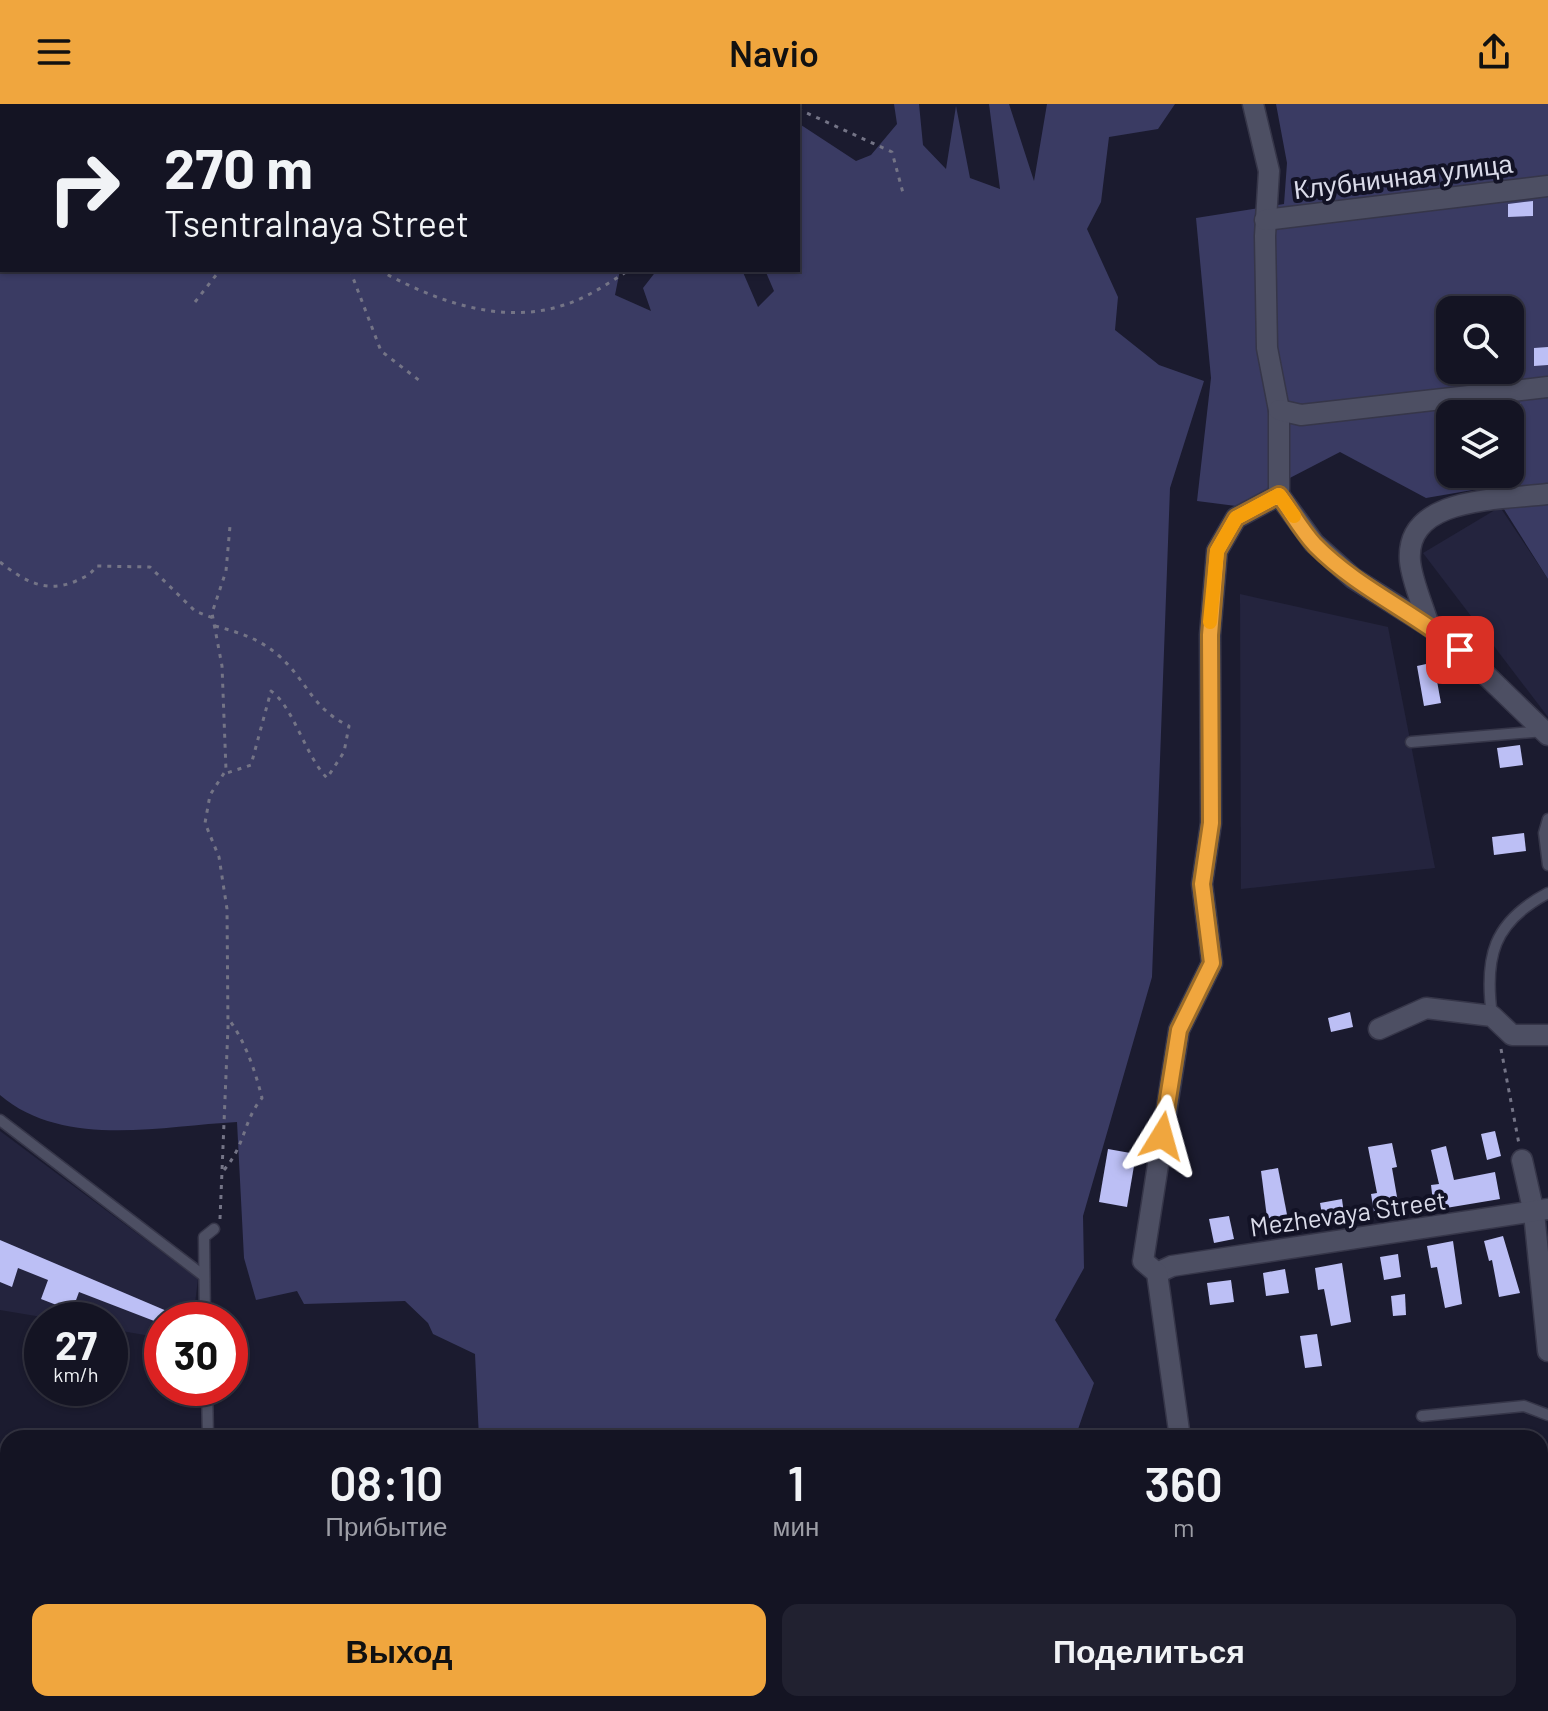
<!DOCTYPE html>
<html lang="ru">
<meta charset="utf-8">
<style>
body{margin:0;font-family:Barlow,sans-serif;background:#212130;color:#f1f3f6;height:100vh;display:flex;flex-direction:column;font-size:30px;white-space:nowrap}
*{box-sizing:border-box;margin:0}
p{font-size:26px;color:#9d9ea6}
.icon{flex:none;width:44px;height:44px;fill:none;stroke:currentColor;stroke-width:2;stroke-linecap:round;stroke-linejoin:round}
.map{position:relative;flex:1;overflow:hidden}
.sheet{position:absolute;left:0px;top:1326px;width:1548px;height:282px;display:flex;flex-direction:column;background:#141423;border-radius:24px 24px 0 0;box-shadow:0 2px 6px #0004,0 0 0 2px #333341}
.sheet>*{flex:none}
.guide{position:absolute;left:0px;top:0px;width:800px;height:168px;box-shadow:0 2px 6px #0004,0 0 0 2px #333341;background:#141423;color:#f1f3f6;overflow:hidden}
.buttons{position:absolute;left:1436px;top:192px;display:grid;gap:16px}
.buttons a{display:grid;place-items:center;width:88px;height:88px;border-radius:16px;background:#141423;box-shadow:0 2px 6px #0004,0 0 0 2px #333341;font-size:40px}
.speed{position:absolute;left:24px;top:1198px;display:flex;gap:16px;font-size:40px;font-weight:700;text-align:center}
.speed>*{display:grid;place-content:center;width:104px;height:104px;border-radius:50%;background:#141423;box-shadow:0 2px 6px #0004,0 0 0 2px #333341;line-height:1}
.speed small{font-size:20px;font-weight:400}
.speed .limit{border:12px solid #d22;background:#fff;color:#111}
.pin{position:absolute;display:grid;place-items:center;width:68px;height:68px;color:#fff;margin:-34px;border-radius:16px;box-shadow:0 4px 12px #0006}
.me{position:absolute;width:88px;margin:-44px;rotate:8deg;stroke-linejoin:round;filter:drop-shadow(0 0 6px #0008)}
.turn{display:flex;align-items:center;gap:28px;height:168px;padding:0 32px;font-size:36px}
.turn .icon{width:104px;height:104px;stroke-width:2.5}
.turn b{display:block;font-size:56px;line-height:68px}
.eta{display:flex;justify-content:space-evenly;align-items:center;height:136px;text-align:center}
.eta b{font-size:48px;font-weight:600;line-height:56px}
.primary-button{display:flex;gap:16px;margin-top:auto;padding:16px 32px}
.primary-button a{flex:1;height:92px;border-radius:16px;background:#f0a63e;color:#111;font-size:32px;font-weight:600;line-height:92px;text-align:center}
.primary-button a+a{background:#212130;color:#f1f3f6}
header{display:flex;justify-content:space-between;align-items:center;height:104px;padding:0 32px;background:#f0a63e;color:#111;font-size:36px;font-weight:600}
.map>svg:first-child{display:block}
</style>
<header><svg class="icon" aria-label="menu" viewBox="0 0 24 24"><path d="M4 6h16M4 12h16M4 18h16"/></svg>Navio<svg class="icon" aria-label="share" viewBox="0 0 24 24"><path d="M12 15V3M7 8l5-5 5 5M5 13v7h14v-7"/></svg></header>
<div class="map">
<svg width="1548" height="1607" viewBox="0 0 1548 1607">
<rect width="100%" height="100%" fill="#1b1b2f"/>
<g fill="#24243e">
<polygon points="1500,403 1548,475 1548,613 1423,449"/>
<polygon points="1240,490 1388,523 1435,764 1241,785"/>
<polygon points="0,1027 198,1175 193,1216 162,1216 162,1234 110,1225 110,1216 60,1216 0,1206"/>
</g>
<g fill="#3a3b63" fill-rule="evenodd">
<polygon points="110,0 463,0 109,2"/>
<path d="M894,0H919L923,41L946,65L956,2L970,74L1000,85L989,0H1009L1034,77L1047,0H1175L1158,25L1109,33L1101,98L1087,125L1118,193L1115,226L1159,261L1204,277L1170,384L1152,873L1083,1112L1084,1164L1055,1216L1094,1279L1075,1334H479L475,1250L433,1230L428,1219L405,1197L304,1200L297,1187L256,1196L244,1154L237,1018C161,1022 63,1045 0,991V104L2,166H620L615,191L651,207L643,184L657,166H742L758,203L774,187L765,166H798V19L856,57L871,51L897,20Z"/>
<path d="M1276,0H1548V475L1490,383L1426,394L1340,348L1236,402L1197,397L1211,274L1196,114L1284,100L1287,59ZM1450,206H1510V266H1450ZM1450,310H1510V370H1450Z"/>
</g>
<g fill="#bcbff5">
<polygon points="1533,97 1533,112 1508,113 1508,100"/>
<polygon points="1548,243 1548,261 1534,262 1534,244"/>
<polygon points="1521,299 1521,309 1463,310 1463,306"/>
<polygon points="1449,555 1452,574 1437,577 1441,599 1424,602 1417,562"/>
<polygon points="1520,641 1523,661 1500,664 1497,644"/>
<polygon points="1524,729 1526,747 1494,751 1492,733"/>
<polygon points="1350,908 1353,923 1331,928 1328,914"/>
<polygon points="1495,1027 1501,1052 1487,1056 1481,1030"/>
<polygon points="1392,1039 1397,1063 1392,1064 1400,1110 1375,1114 1371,1090 1377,1089 1368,1043"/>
<polygon points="1446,1042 1454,1076 1495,1068 1500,1095 1434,1106 1431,1081 1439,1080 1431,1046"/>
<polygon points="1108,1045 1136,1050 1127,1103 1099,1098"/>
<polygon points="1278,1064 1290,1126 1269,1129 1261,1067"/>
<polygon points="1342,1095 1345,1118 1324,1122 1320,1099"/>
<polygon points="1229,1112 1234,1135 1214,1139 1209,1115"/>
<polygon points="1503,1132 1520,1189 1499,1193 1492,1156 1489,1157 1484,1137"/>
<polygon points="0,1136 188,1216 162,1216 162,1220 79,1188 72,1207 41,1195 48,1176 18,1164 12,1183 0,1178"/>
<polygon points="1453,1137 1462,1200 1445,1204 1437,1163 1431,1164 1427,1142"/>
<polygon points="1398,1150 1401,1173 1384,1176 1380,1153"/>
<polygon points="1342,1159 1351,1218 1331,1222 1324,1185 1318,1186 1315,1164"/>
<polygon points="1285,1165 1289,1189 1266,1192 1263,1169"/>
<polygon points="1231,1176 1234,1198 1210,1201 1207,1179"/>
<polygon points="1405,1190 1406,1211 1393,1212 1391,1192"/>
<polygon points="1317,1230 1322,1262 1305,1264 1300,1232"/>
</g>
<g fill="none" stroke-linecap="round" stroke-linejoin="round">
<g stroke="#363649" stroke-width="13">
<g id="service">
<polyline points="1411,638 1544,627"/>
<polyline points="1548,715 1544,729 1548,761"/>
<path d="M1492,912C1484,853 1493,818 1548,789"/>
<polyline points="0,1016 204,1172"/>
<polyline points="205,1216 204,1133 214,1125"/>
<polyline points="207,1284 208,1334"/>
<polyline points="1422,1312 1524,1302 1548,1311"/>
<polyline points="1540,1444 1548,1441"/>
<polyline points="50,1607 61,1600"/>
<polyline points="102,1607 103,1600"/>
<polyline points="206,1607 206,1600"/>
<polyline points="387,1607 400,1607"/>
</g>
</g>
<g stroke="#363649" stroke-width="23">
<g id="minor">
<polyline points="1253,0 1269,67 1265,132 1267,244 1279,306 1279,391"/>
<polyline points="1265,116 1548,82"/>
<polyline points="1279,306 1301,311 1548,283"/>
<polyline points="1279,391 1314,439 1353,474 1429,522 1460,546 1548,631"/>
<path d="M1429,522C1423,501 1412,478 1410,457C1405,391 1503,396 1548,390"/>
<polyline points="1379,925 1426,904 1492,912 1512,931 1548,931"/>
<polyline points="1522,1056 1534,1109 1548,1247"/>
<polyline points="1157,1169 1172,1162 1548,1105"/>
<polyline points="1180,1334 1157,1169 1143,1157 1179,926 1212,859 1202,780 1211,719 1210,531 1217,447 1236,414 1279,391"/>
<polyline points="0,1510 8,1512"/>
<polyline points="1159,1600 1163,1607"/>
<polyline points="810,1607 823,1602 849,1607"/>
<polyline points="1077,1607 1083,1600"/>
</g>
</g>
<g stroke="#747486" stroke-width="3" stroke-dasharray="4 6" stroke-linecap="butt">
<polyline points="119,0 122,2"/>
<polyline points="230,0 239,2"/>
<polyline points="785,0 790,2"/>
<polyline points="301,2 301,0"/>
<polyline points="483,2 484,0"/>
<polyline points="629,2 630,0"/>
<polyline points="798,5 892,48 903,89"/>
<polyline points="264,166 264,169"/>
<polyline points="350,166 381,247 420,277"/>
<path d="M379,166C433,196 501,222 564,201C587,194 609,179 629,166"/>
<polyline points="195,198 220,166"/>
<path d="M0,458C24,477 46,490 76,477C85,473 92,470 96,462L150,463L195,507L213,514"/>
<path d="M215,522C238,528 260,535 278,551C307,576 311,604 349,622L344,648L327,674C305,651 293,602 271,587L251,661L227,669"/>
<polyline points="1501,945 1519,1040"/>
<path d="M224,1066C246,1040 243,1017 262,994C255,966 245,937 228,914"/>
<polyline points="220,1115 228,923 227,805 219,753 205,719 210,691 226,666 222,562 212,509 226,467 230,422"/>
</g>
<use href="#service" stroke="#4d4f63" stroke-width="10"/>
<use href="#minor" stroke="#4d4f63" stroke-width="20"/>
</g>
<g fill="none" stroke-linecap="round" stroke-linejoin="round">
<g stroke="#9c6c28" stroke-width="20">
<path id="route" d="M1162,1032L1179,926L1212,859L1202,780L1211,719L1210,531L1217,447L1236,414L1279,391C1291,407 1301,426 1315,441C1357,484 1414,508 1460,546"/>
</g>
<use href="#route" stroke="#f0a63e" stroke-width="14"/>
<polyline stroke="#f59e0b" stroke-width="14" points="1210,518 1217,447 1236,414 1279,391 1294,412"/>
</g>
<g text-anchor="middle" stroke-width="8" stroke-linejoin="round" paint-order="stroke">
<g font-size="26" fill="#dadbe9" stroke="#121225">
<text transform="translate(1403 73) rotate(-7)" y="9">Клубничная улица</text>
<text transform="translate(1348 1110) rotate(-8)" y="9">Mezhevaya Street</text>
</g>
</g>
</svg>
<div class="buttons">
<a><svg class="icon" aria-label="search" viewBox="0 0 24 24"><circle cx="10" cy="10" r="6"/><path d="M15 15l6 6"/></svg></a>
<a><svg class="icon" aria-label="layers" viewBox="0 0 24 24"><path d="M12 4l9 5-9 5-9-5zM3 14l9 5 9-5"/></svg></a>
</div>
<div class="speed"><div>27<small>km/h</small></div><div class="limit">30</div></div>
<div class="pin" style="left:1460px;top:546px;background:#d93025"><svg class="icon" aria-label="arrive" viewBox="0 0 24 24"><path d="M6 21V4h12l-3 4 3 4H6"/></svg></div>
<svg class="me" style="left:1162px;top:1032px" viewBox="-20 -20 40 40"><path d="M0-17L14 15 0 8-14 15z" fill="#f0a63e" stroke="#fff" stroke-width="4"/></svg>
<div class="guide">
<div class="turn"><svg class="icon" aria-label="right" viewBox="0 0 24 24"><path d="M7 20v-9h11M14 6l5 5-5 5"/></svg><div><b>270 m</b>Tsentralnaya Street</div></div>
</div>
<section class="sheet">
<div class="eta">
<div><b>08:10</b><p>Прибытие</p></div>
<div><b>1</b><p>мин</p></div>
<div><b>360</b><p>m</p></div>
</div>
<div class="primary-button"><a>Выход</a><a>Поделиться</a></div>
</section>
</div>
